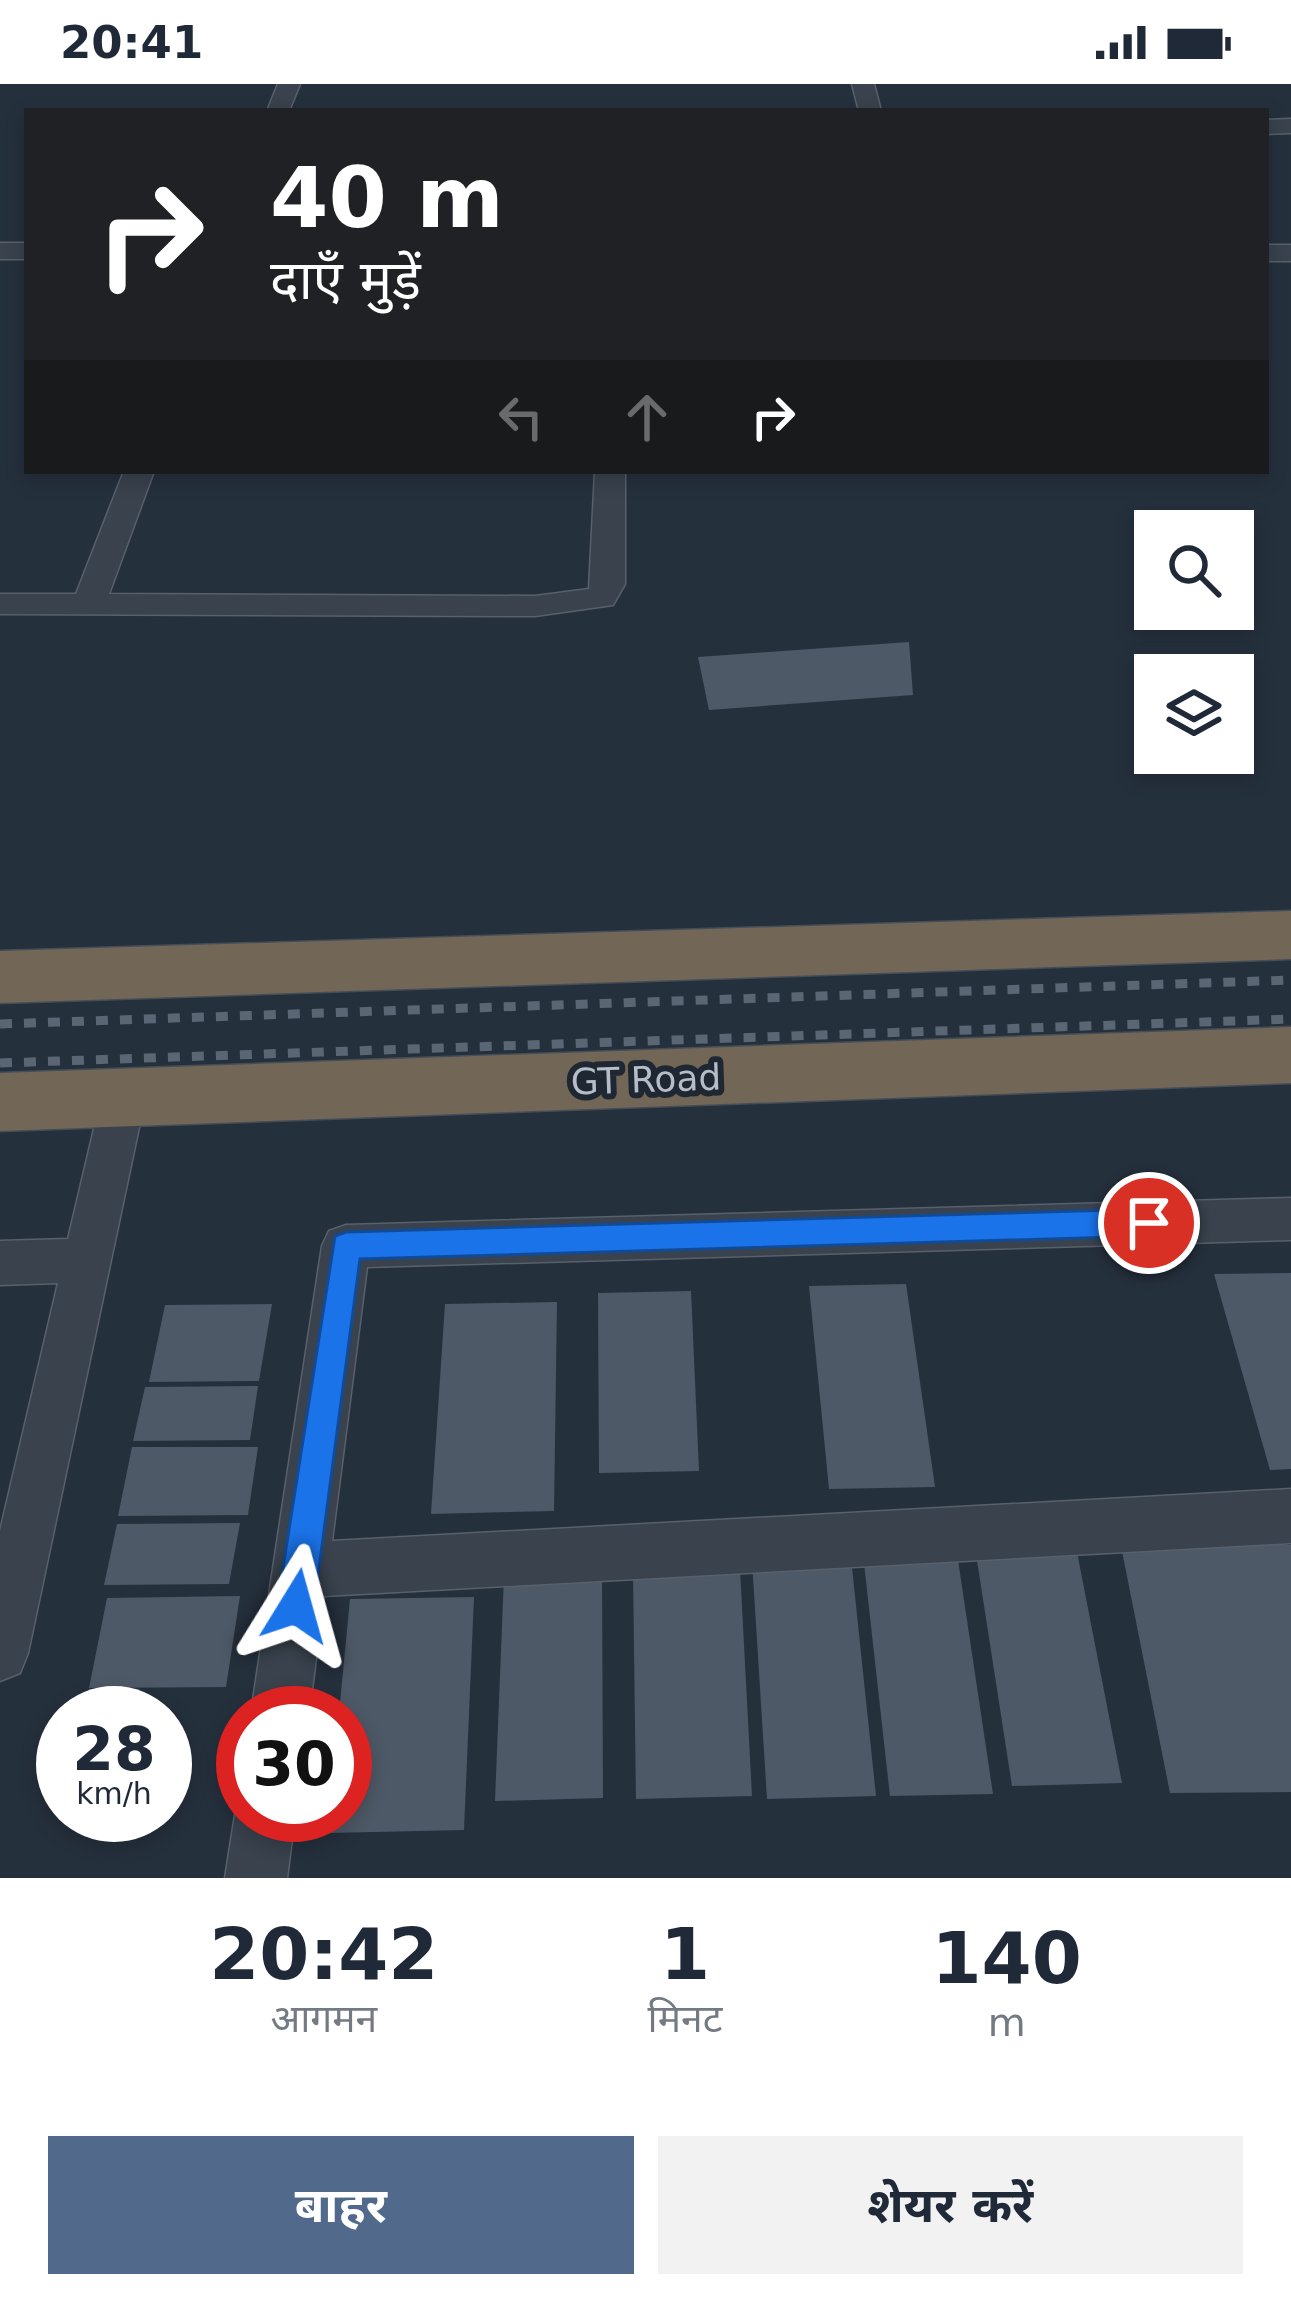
<!DOCTYPE html>
<html lang="hi">
<meta charset="utf-8">
<style>
body{margin:0;font-family:"DejaVu Sans","Noto Sans Devanagari",sans-serif;background:#f2f2f3;color:#1f2937;height:100vh;display:flex;flex-direction:column;font-size:45px;white-space:nowrap}
*{box-sizing:border-box;margin:0}
p{font-size:39px;color:#747a83}
.icon{flex:none;width:66px;height:66px;fill:none;stroke:currentColor;stroke-width:2;stroke-linecap:round;stroke-linejoin:round}
.map{position:relative;height:1794px;overflow:hidden}
.side{display:flex;flex-direction:column;background:#fff;flex:1}
.side>*{flex:none}
.guide{position:absolute;left:24px;top:24px;width:1245px;height:366px;border-radius:0px;box-shadow:0 6px 18px #0003;background:#202124;color:#fff;overflow:hidden}
.tools{position:absolute;left:1134px;top:426px;display:grid;gap:24px}
.tools a{display:grid;place-items:center;width:120px;height:120px;border-radius:0px;background:#fff;box-shadow:0 6px 18px #0003;font-size:60px}
.speed{position:absolute;left:36px;top:1602px;display:flex;gap:24px;font-size:60px;font-weight:700;text-align:center}
.speed>*{display:grid;place-content:center;width:156px;height:156px;border-radius:50%;background:#fff;box-shadow:0 6px 18px #0003;line-height:1}
.speed small{font-size:30px;font-weight:400}
.speed .limit{border:18px solid #d22;background:#fff;color:#111}
.pin{position:absolute;display:grid;place-items:center;width:102px;height:102px;color:#fff;margin:-51px;border:6px solid #fff;border-radius:50%;box-shadow:0 3px 12px #0007}
.me{position:absolute;width:132px;margin:-66px;rotate:8deg;stroke-linejoin:round;filter:drop-shadow(0 0 9px #0008)}
.turn{display:flex;align-items:center;gap:42px;height:252px;padding:0 48px;font-size:54px}
.turn .icon{width:156px;height:156px;stroke-width:2.5}
.turn b{display:block;font-size:84px;line-height:102px}
.lanes{display:flex;align-items:center;height:114px;padding:0 48px;background:#0003;justify-content:center;gap:60px;direction:ltr}
.lanes .off{opacity:.35}
.eta{display:flex;justify-content:space-evenly;align-items:center;height:204px;text-align:center}
.eta b{font-size:72px;font-weight:700;line-height:84px}
.action{display:flex;gap:24px;margin-top:auto;padding:24px 48px}
.action a{flex:1;height:138px;border-radius:0px;background:#516a8c;color:#fff;font-size:48px;font-weight:700;line-height:138px;text-align:center}
.action a+a{background:#f2f2f3;color:#1f2937}
.status{display:flex;justify-content:space-between;align-items:center;height:84px;padding:0 60px;background:#fff;direction:ltr}
.status svg{height:33px;fill:currentColor}
.map>svg:first-child{display:block}
</style>
<div class="status"><b>20:41</b><svg viewBox="0 0 49 12"><path d="M0 12V9h3v3zM5 12V6h3v6zM10 12V3h3v9zM15 12V0h3v12zM26 1h20v11H26zM47 4h2v5h-2z"/></svg></div>
<div class="map">
<svg width="1291" height="1794" viewBox="0 0 1291 1794">
<rect width="100%" height="100%" fill="#25303d"/>
<g fill="#4e5967">
<polygon points="909,558 913,611 709,626 698,573"/>
<polygon points="1291,1189 1291,1385 1270,1386 1214,1190"/>
<polygon points="906,1200 935,1403 829,1405 809,1202"/>
<polygon points="691,1207 699,1387 599,1389 598,1209"/>
<polygon points="557,1218 554,1427 431,1430 445,1220"/>
<polygon points="272,1220 259,1297 149,1298 165,1221"/>
<polygon points="258,1302 250,1356 133,1357 145,1303"/>
<polygon points="132,1363 258,1363 248,1431 118,1432"/>
<polygon points="240,1439 229,1500 104,1501 117,1440"/>
<polygon points="1291,1461 1291,1708 1170,1709 1121,1462"/>
<polygon points="1077,1468 1122,1699 1012,1702 976,1470"/>
<polygon points="851,1474 876,1712 767,1715 752,1477"/>
<polygon points="958,1476 993,1710 890,1712 864,1479"/>
<polygon points="740,1485 752,1712 636,1715 633,1488"/>
<polygon points="602,1489 603,1714 495,1717 504,1492"/>
<polygon points="240,1512 226,1603 89,1604 107,1514"/>
<polygon points="474,1513 464,1746 328,1749 330,1731 345,1731 345,1629 339,1629 350,1515"/>
</g>
<g fill="none" stroke-linecap="round" stroke-linejoin="round">
<g stroke="#57606b" stroke-width="3">
<g id="street">
<polygon points="278,0 300,0 289,27 267,27"/>
<polygon points="852,0 874,0 881,27 859,27"/>
<polygon points="1291,35 1291,49 1266,50 1266,36"/>
<rect x="0" y="159" width="27" height="16"/>
<rect x="1266" y="161" width="25" height="16"/>
<polygon points="124,387 154,387 109,510 535,512 589,505 595,387 625,387 625,500 613,521 535,532 0,530 0,510 76,510"/>
<polygon points="123,997 139,1002 145,1015 28,1569 20,1589 0,1597 0,1447 58,1199 0,1201 0,1157 68,1155 101,1015 107,1002"/>
<polygon points="1291,1114 1291,1156 367,1183 332,1457 1291,1405 1291,1459 324,1512 309,1629 251,1629 322,1162 329,1147 346,1141"/>
<polygon points="243,1711 243,1731 295,1731 287,1794 225,1794 235,1731"/>
</g>
</g>
<g stroke="#444d58" stroke-width="3">
<g id="highway">
<polygon points="1291,827 1291,875 0,919 0,867"/>
<polygon points="1291,943 1291,999 0,1047 0,989"/>
</g>
</g>
<use href="#street" fill="#39424d" fill-rule="evenodd"/>
<use href="#highway" fill="#726656" fill-rule="evenodd"/>
<g stroke="#5b6674" stroke-width="9" stroke-dasharray="12 12" stroke-linecap="butt">
<polyline points="0,940 1291,896"/>
<polyline points="0,979 1291,935"/>
</g>
</g>
<polygon fill="#1a73e8" stroke="#114b97" stroke-width="3" points="1149,1125 1160,1129 1165,1139 1160,1148 1149,1152 360,1175 314,1522 308,1534 296,1540 283,1534 277,1522 335,1152 346,1148"/>
<g text-anchor="middle" stroke-width="12" stroke-linejoin="round" paint-order="stroke">
<g font-size="36" fill="#b5bdc8" stroke="#1e2732">
<text transform="translate(646 995) rotate(-2)" y="13">GT Road</text>
</g>
</g>
</svg>
<div class="tools">
<a><svg class="icon" aria-label="search" viewBox="0 0 24 24"><circle cx="10" cy="10" r="6"/><path d="M15 15l6 6"/></svg></a>
<a><svg class="icon" aria-label="layers" viewBox="0 0 24 24"><path d="M12 4l9 5-9 5-9-5zM3 14l9 5 9-5"/></svg></a>
</div>
<div class="speed"><div>28<small>km/h</small></div><div class="limit">30</div></div>
<div class="pin" style="left:1149px;top:1139px;background:#d93025"><svg class="icon" aria-label="arrive" viewBox="0 0 24 24"><path d="M6 21V4h12l-3 4 3 4H6"/></svg></div>
<svg class="me" style="left:296px;top:1522px" viewBox="-20 -20 40 40"><path d="M0-17L14 15 0 8-14 15z" fill="#1a73e8" stroke="#fff" stroke-width="4"/></svg>
<div class="guide">
<div class="turn"><svg class="icon" aria-label="right" viewBox="0 0 24 24"><path d="M7 20v-9h11M14 6l5 5-5 5"/></svg><div><b>40 m</b>दाएँ मुड़ें</div></div>
<div class="lanes"><svg class="icon off" aria-label="left" viewBox="0 0 24 24"><path d="M17 20v-9H6M10 6l-5 5 5 5"/></svg><svg class="icon off" aria-label="ahead" viewBox="0 0 24 24"><path d="M12 20V5M6 11l6-6 6 6"/></svg><svg class="icon" aria-label="right" viewBox="0 0 24 24"><path d="M7 20v-9h11M14 6l5 5-5 5"/></svg></div>
</div>
</div>
<section class="side">
<div class="eta">
<div><b>20:42</b><p>आगमन</p></div>
<div><b>1</b><p>मिनट</p></div>
<div><b>140</b><p>m</p></div>
</div>
<div class="action"><a>बाहर</a><a>शेयर करें</a></div>
</section>
